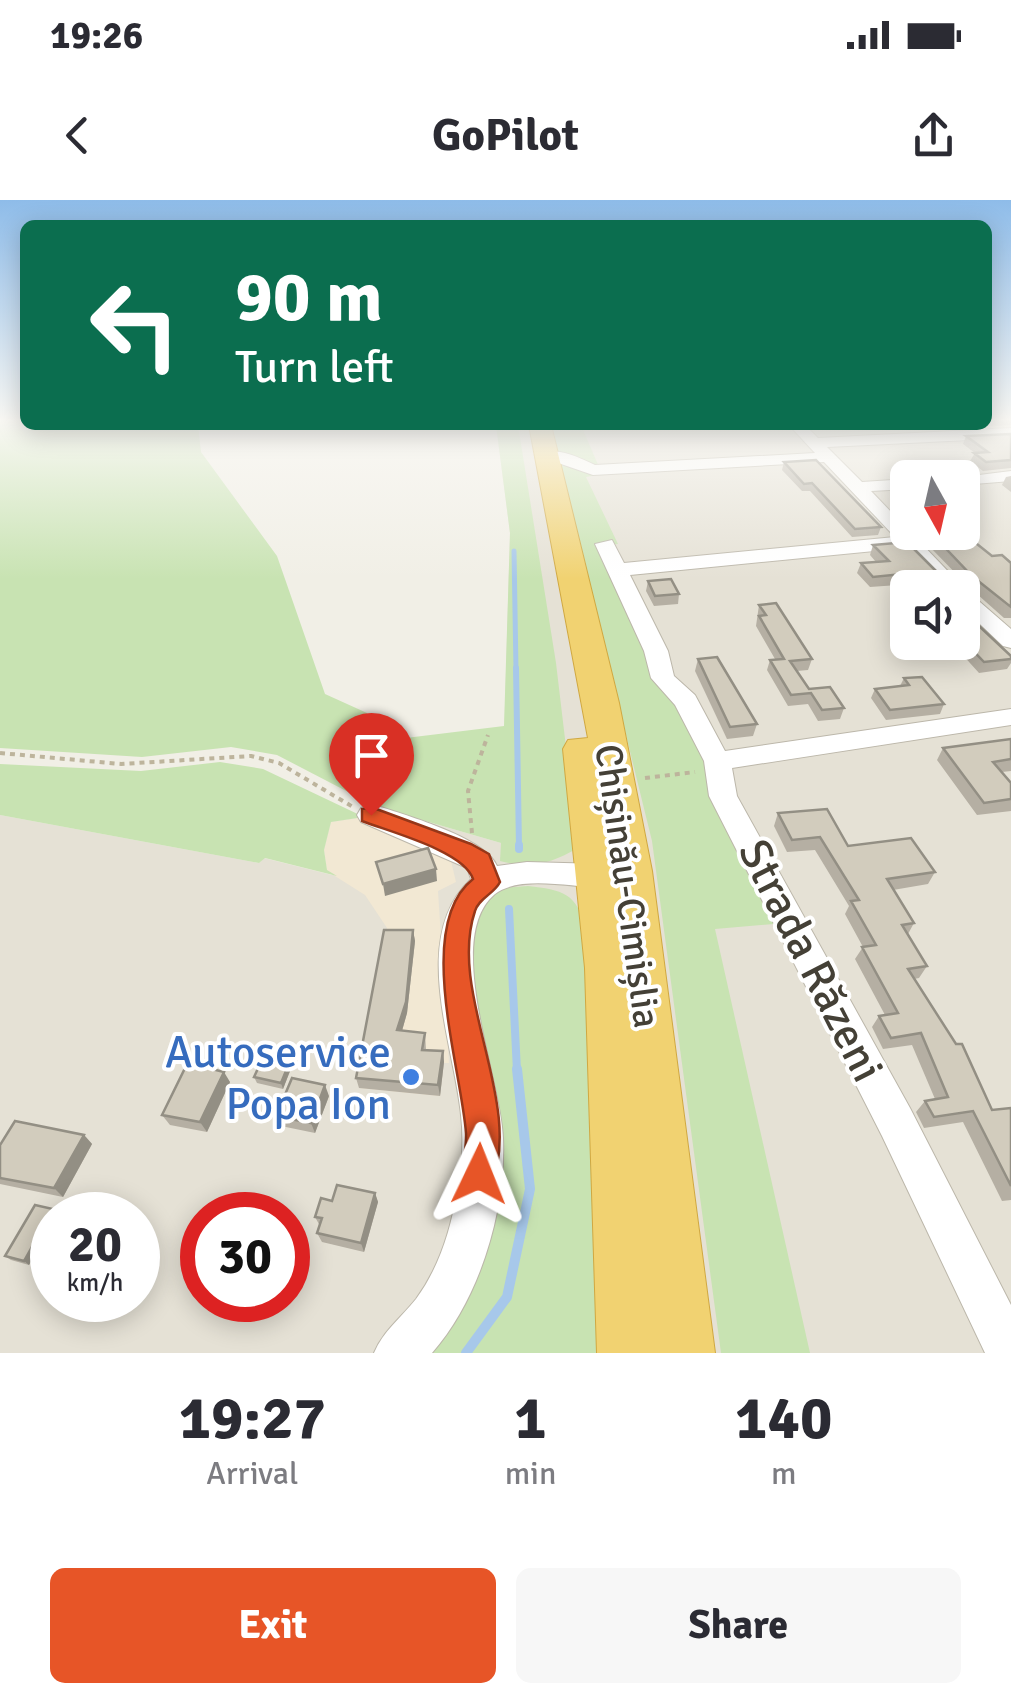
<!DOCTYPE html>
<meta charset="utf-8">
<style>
body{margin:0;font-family:Signika,sans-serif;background:#f7f7f7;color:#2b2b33;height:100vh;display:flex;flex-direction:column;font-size:38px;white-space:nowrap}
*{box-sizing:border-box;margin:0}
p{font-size:32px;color:#7c7c81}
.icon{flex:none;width:55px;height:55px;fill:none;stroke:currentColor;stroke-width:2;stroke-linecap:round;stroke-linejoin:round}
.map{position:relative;height:1153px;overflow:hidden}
.side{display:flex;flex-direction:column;background:#fff;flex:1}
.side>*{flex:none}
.top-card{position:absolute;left:20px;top:20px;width:972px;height:210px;border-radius:15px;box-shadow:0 5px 25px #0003;background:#0b6e4f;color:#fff;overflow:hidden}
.needle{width:65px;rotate:172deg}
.buttons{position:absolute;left:890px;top:260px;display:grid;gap:20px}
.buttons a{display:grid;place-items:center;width:90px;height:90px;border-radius:15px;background:#fff;box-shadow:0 5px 25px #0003;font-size:50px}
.speed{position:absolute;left:30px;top:992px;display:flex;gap:20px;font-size:50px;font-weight:700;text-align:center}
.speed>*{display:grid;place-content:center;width:130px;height:130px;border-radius:50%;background:#fff;box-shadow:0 5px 25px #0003;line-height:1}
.speed small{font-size:25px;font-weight:400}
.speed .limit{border:15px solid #d22;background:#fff;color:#111}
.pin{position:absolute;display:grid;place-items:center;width:85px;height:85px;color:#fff;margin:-102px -42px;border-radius:50% 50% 50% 0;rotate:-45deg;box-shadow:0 0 10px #0007}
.pin .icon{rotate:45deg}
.me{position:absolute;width:110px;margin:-55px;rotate:2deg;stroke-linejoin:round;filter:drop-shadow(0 0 8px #0008)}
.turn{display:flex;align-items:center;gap:35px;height:210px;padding:0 50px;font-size:45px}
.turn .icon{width:130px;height:130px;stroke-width:2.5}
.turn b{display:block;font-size:70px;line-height:85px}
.eta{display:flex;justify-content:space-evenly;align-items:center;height:170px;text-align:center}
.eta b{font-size:60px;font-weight:800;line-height:70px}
.action{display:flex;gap:20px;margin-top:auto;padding:20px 50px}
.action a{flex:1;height:115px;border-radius:15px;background:#e75527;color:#fff;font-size:40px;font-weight:800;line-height:115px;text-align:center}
.action a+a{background:#f7f7f7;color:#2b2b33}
.status{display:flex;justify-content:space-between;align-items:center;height:70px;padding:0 50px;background:#fff;direction:ltr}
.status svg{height:28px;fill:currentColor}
header{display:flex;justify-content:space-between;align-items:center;height:130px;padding:0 50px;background:#fff;font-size:45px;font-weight:800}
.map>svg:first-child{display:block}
</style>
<div class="status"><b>19:26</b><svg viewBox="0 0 49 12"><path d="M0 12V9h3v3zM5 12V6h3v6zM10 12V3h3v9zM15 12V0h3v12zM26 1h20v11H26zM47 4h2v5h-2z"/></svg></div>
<header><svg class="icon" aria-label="back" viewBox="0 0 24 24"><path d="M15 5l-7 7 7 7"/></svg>GoPilot<svg class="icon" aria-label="share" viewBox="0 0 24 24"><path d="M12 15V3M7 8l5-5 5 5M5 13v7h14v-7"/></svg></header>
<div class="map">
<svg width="1011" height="1153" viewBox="0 0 1011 1153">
<rect width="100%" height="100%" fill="#f1efe6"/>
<path fill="#e5e1d5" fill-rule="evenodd" d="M1011,218V1153H0V615L259,663L264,658L332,675L324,650L331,622L364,617L377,607L501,643L510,333L496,225H988ZM908,278H962V332H908ZM908,388H962V442H908ZM52,1015H138V1100H52ZM202,1015H288V1100H202Z"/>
<polygon fill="#f2e8d3" points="364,617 451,661 456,682 438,691 449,863 444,863 440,896 359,888 376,813 387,728 365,695 327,671 324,650 331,622"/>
<g fill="#c8e3b2">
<path d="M0,218H25V225H198L201,252L277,356L325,494L367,513L373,542L504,526L510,333L496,225H518L556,463L578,648C550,664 531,669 500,661L501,643L377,607L277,555L231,547L142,557L0,548Z"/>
<polygon points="550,225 581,225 599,267 556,251"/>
<polygon points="558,258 606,273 586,277 618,344 601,346 785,723 715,729 810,1153 721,1153 652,641"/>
<polygon points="220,562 263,569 364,617 331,622 324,650 327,670 337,676 265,658 259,663 0,615 0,564 141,571"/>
<path d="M528,686C562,690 578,693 585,729L602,1153H425L454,1119L476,701L500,688Z"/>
</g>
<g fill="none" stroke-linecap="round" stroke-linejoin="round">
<polyline stroke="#a7c8ea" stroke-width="5" points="514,351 516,470"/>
<polyline stroke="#a7c8ea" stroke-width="6" points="516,468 519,647"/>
<g stroke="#a7c8ea" stroke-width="8">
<polyline points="519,645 519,649"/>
<polyline points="509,709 517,871"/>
</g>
<polyline stroke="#a7c8ea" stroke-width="10" points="466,1153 507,1097 530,989 517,869"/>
<g stroke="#bcb7aa" stroke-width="2">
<g id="minor">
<path d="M789,225H805L818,238L1011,228V238L827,247L862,282L908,279V289L871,291L965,389L1011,429V448L1003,446L962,407V388H943L905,348L630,375L668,451L674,476L695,495L725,551L1011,509V525L732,568L737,596L910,908L1011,1105V1153H985L882,936L709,596L704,561L675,505L651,478L644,451L595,344L612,340L624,363L895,337L824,262L593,275L538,256C554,245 578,257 595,265L815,253Z"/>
<polygon points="1011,271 1011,281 962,285 962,278 955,278"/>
<path d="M371,604C402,614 485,637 497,666L527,662L601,664L612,667L617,676L612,685L601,688C572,687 519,675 495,694C442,738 501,878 503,938C506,1011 480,1098 432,1153H374C383,1131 401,1118 416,1099C439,1068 451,1029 457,992C462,967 464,941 461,915C454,844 409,737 471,679L467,668L361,622L357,615L361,608Z"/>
</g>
</g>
<g stroke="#d0a842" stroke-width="2">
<polygon id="highway" points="529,225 551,225 619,503 652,671 715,1153 597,1153 585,768 563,549 568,540 588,538"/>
</g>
<g stroke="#bdb49c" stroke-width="4" stroke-dasharray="5 5" stroke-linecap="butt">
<polyline points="0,553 121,564 251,556 279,563 353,607"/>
<polyline points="645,578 695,572"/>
<polyline points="472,633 468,591 488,535"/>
</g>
<use href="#minor" fill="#fff" fill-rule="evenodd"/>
<use href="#highway" fill="#f1d271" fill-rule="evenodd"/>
</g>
<g fill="#b5afa3">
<polygon points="988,218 1011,218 1011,225 926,229 922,225 988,225"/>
<polygon points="1011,234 1011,268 983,271 970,261 975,253 963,244 966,236"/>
<polygon points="784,262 881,327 878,335 852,337 810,291 802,291 782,270"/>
<polygon points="1011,276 1011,292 1002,285 1006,277"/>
<polygon points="908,298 908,317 901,311"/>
<polygon points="924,332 962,332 992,356 1011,363 1011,418 1004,418 968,386 929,346 931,339"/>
<polygon points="873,345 936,371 932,381 939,388 908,388 908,395 898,385 870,387 857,373 861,363 876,362 870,355"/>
<polygon points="648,381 679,394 678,404 654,406 646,391"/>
<polygon points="759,405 812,459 808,470 797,471 809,489 844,508 840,519 818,521 808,504 788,506 767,470 770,460 775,459 756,426"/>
<polygon points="962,410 1011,456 1011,463 1007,469 979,473 951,442 962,442"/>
<polygon points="698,459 757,524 753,536 727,539 695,471"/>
<polygon points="904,478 944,504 940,514 886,520 871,498 875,489 900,486"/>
<polygon points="1011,539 1011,571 1002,572 1011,583 1011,611 977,615 937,560 943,548"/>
<polygon points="778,613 848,646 935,672 928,684 893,690 914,723 908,734 927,766 919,778 914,779 992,910 1011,908 1011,1000 1002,1001 963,922 924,928 916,912 925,901 935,899 912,845 883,849 872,827 879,816 885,815 855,759 863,747 845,714 849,706 815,650 787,652 774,626"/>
<polygon points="413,730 415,741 407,813 402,831 425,833 426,850 443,851 444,862 440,896 359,888 356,878"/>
<polygon points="288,866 290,871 283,889 257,883 254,877"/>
<polygon points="214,870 230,882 207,932 170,925 162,915"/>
<polygon points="329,896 315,933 281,926 276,916"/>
<polygon points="84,935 92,944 63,997 0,984 0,945"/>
<polygon points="375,993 378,1002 364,1052 322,1042 317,1033 320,1026 315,1017 332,1001"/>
<polygon points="53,1009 58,1014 52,1015 52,1023 29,1065 11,1060 5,1056"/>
</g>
<g fill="#938f84">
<polygon points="436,669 437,681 385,696 383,684"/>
<polygon points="413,730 415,741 407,813 399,841 397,830"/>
<polygon points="443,851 444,862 440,896 438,885"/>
<polygon points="288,866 290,871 283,889 281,883"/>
<polygon points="224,872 230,882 207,932 200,922"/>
<polygon points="325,885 329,896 315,933 311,923"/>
<polygon points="84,935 92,944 63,997 54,988"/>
<polygon points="375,993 378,1002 364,1052 361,1043"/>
<polygon points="53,1009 58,1014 52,1015 52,1023 29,1065 24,1061"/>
</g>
<g fill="#d2ccbd" stroke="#938f84" stroke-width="2.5">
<polygon points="1011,234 1011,260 986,262 974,253 988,252 966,236"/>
<polygon points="816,260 881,327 855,329 812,283 804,284 784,262"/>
<polygon points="939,332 962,332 992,356 1002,355 1011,363 1011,407 972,376 933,335 942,335"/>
<polygon points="907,342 936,371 923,373 939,388 914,388 902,374 873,377 861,363 889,361 873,345"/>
<polygon points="671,379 679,394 655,396 648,381"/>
<polygon points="776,403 812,459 790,461 809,489 830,487 844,508 822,510 811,493 791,495 770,460 784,459 759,416 766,415 759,405"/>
<polygon points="962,410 1011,456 1011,459 984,462 962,439"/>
<polygon points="717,457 757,524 730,527 698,459"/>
<polygon points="922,477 944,504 890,510 875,489 909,485 904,478"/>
<polygon points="1011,539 1011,559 993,562 1011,583 1011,599 984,603 943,548"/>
<polygon points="827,609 848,646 911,638 935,672 887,679 914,723 902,725 927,766 908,769 956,844 962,844 992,910 1011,908 1011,986 973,911 934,917 925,901 948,897 921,833 891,838 879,816 898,813 862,747 876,745 851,701 859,700 820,637 792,640 778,613"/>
<polygon points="428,648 436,669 383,684 376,662"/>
<polygon points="384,730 413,730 406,802 397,830 425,833 422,850 443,851 438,885 356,878"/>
<polygon points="190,858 210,862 208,868 224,872 200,922 162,915"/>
<polygon points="262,860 288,866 281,883 254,877"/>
<polygon points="292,878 325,885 311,923 276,916"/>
<polygon points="15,921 84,935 54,988 0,978 0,945"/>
<polygon points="337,985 375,993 361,1043 317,1033 322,1018 315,1017 321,998 332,1001"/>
<polygon points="35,1005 53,1009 24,1061 5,1056"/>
</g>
<linearGradient id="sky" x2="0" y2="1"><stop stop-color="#8ebce9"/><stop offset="0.58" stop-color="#f9f8f4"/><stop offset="1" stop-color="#f9f8f4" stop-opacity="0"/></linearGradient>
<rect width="1011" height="379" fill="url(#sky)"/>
<path fill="#e75527" stroke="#963719" stroke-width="2.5" d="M371,607L471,644L489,654L500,682C494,694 479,698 475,711C447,794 525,903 491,986L479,991L467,986C459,968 467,952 466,933C461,867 414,725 473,679C464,651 390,632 362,621V609Z"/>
<circle fill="#3f7fe0" stroke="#fff" stroke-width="4" cx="411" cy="877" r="10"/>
<g text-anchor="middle" stroke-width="8" stroke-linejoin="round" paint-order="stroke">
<g font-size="38" fill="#444036" stroke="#fff">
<text transform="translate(628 686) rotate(82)" y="13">Chișinău-Cimișlia</text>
</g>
<g font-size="45" fill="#444036" stroke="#fff">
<text transform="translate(812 760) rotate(63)" y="16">Strada Răzeni</text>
</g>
<g font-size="45" fill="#366cbe" stroke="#fff" text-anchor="end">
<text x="391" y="867">Autoservice<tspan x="391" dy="52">Popa Ion</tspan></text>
</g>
</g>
</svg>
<div class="buttons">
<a><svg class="needle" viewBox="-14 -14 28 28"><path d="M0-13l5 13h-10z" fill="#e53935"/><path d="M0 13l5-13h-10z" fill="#7c7c81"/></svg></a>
<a><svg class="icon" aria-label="sound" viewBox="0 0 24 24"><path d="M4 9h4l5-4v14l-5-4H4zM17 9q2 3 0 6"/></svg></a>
</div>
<div class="speed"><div>20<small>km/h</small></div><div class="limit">30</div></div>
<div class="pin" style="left:371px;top:615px;background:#d93025"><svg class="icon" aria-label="arrive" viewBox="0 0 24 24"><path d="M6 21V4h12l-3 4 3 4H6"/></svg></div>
<svg class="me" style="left:479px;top:974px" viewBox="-20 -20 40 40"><path d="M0-17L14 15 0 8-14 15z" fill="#e75527" stroke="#fff" stroke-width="4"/></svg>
<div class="top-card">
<div class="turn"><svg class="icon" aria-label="left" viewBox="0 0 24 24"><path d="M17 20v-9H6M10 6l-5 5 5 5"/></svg><div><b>90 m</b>Turn left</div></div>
</div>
</div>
<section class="side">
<div class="eta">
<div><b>19:27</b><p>Arrival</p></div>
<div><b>1</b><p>min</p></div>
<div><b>140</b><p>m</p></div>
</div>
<div class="action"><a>Exit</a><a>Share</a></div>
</section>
